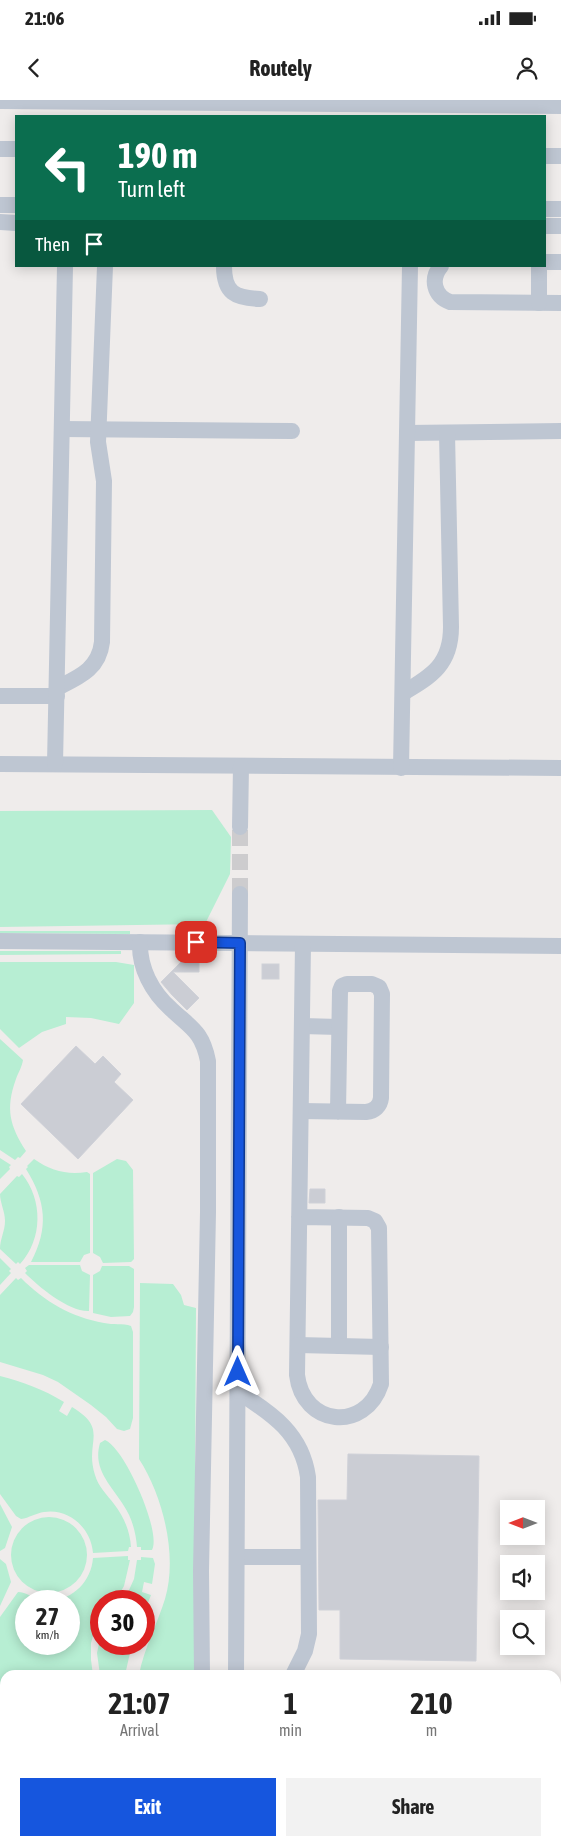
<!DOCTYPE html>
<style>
body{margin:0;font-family:"Asap Condensed",sans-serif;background:#f2f2f2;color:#222;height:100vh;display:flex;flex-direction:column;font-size:19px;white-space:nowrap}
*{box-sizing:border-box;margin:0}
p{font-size:16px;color:#767676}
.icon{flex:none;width:28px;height:28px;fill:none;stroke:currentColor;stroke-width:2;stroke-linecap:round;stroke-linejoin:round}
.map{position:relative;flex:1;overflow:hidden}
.side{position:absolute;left:0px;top:1570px;width:561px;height:176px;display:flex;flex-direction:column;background:#fff;border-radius:15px 15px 0 0;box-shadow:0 2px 12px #0003}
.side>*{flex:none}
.guide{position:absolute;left:15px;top:15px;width:531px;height:152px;border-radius:0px;box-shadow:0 2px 12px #0003;background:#0b6e4f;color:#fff;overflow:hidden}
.needle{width:32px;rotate:270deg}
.tools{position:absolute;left:500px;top:1400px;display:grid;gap:10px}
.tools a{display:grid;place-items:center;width:45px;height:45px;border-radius:0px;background:#fff;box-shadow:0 2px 12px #0003;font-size:25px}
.speed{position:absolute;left:15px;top:1490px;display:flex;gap:10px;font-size:25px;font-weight:700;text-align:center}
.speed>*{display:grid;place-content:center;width:65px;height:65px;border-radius:50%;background:#fff;box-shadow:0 2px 12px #0003;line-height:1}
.speed small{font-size:12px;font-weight:400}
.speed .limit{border:8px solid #d22;background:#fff;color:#111}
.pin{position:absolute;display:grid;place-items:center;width:42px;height:42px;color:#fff;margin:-21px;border-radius:10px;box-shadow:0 2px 8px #0006}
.me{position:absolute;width:55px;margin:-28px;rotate:0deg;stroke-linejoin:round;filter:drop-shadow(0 0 4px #0008)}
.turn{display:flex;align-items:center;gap:18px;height:105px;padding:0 20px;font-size:22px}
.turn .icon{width:65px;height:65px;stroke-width:2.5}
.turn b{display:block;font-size:35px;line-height:42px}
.then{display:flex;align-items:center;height:48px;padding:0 20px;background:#0003;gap:10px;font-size:19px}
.eta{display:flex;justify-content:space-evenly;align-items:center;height:85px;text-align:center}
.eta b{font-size:30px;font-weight:700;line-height:35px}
.action{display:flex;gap:10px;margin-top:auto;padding:10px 20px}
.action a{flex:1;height:58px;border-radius:0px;background:#1656de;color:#fff;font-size:20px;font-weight:700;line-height:58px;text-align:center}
.action a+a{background:#f2f2f2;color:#222}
.status{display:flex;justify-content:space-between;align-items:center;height:35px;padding:0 25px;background:#fff;direction:ltr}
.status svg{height:14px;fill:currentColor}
header{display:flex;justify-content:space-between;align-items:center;height:65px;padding:0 20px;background:#fff;font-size:22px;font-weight:700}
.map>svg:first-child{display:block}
</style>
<div class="status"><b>21:06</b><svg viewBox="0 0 49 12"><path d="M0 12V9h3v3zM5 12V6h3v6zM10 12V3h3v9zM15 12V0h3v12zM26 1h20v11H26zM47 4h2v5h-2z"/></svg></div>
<header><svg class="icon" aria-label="back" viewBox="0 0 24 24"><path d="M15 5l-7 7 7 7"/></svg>Routely<svg class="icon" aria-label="person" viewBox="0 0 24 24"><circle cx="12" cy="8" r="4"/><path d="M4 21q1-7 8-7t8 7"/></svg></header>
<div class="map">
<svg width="561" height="1746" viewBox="0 0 561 1746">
<rect width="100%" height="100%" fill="#efeceb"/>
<g fill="#b7eed3" fill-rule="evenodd">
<polygon points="212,710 231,737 230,774 205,824 0,827 0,711"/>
<polygon points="0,831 130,831 130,834 0,833"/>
<polygon points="0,851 121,851 121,854 0,855"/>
<polygon points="0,862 116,862 134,865 134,903 119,924 91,918 66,917 66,924 42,932 19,948 0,929"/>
<path d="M0,939L23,960C22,967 18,973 16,979C5,1009 10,1026 26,1051L20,1058L18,1057L15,1060L0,1050Z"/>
<polygon points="0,1058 11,1065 9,1067 10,1069 0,1079"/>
<path d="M34,1059C51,1071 67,1075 87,1072L90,1074V1153L84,1155L80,1162H31C49,1128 46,1101 26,1069L28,1067L27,1066Z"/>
<polygon points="117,1059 126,1061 133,1070 134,1159 131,1162 103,1163 100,1157 93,1153 93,1073"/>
<path d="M22,1074C43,1100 43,1139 20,1164L18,1162L16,1164L0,1149C0,1139 5,1131 5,1121C5,1111 0,1103 0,1094L17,1076L19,1077Z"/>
<polygon points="0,1158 11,1169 9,1171 11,1173 0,1185"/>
<path d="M29,1165H80L82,1171L90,1175L89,1211C69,1212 39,1187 25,1173L27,1171L25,1168Z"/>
<polygon points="102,1166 129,1166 134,1169 134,1207 133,1212 130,1216 111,1217 93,1213 93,1175 100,1171"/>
<path d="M16,1178L18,1180L21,1178C45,1202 71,1217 104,1223C113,1225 123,1223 131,1226L133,1232V1318L130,1329L124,1331L117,1329L106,1317L91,1305L58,1282L43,1275L0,1262V1195Z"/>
<path d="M140,1183L173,1184L181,1195L184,1205L196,1208L194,1575H139C144,1548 157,1525 165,1499C178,1456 163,1396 139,1359Z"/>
<path d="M0,1276C23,1282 43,1289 64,1302L59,1311L67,1316L72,1307C110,1330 84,1341 95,1375C98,1386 107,1395 114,1404C124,1417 130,1431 131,1447H129L128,1451L93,1453C91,1428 69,1408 44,1412C36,1413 29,1418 21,1419L16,1416L0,1394Z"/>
<path d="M105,1340C124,1347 162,1432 152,1450H141V1447H137C136,1433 132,1418 124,1406C112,1386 92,1370 100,1343Z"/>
<polygon points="0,1404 12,1427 5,1448 0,1451"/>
<circle cx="49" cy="1455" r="38"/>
<path d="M128,1456V1460H130L124,1486L116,1500L101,1501V1518L95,1529L91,1543V1560L93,1575H5V1649L0,1651V1517L18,1492C26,1492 33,1498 41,1499C68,1505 91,1484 93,1458ZM26,1501H69V1544H26Z"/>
<polygon points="141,1457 153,1458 155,1464 152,1484 144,1482 142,1492 151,1495 144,1513 144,1501 124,1501 134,1479 137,1460 141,1460"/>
<polygon points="0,1459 6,1464 11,1482 0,1506"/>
<polygon points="101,1534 101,1544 132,1544 125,1575 100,1575 97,1553"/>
<polygon points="5,1656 5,1741 31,1741 17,1746 0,1746 0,1659"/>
</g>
<g fill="#cbcdd4" stroke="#cfd1d8">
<polygon points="184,859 199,859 199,872 173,872 199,898 187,910 172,895 161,882"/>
<rect x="262" y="864" width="17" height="15"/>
<polygon points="76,946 95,964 103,956 121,974 114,982 133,1000 78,1059 21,1004"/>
<polygon points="310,1089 325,1089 325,1103 309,1103"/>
<polygon points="348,1354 479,1356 476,1561 340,1559 340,1510 319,1510 318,1400 347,1400"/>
</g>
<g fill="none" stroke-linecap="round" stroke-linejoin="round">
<polyline stroke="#cdccce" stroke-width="16" stroke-dasharray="16 8" stroke-linecap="butt" points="240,794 240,727"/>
<g stroke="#bec6d2" stroke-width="16">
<polyline points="0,1 561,6"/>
<polyline points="0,49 16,49"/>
<polyline points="545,56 561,56"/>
<polyline points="0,105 16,105"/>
<polyline points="545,109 561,109"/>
<polyline points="0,122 16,123"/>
<polyline points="545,126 561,126"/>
<polyline points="545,162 561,162"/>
<path d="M224,166C224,193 235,198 260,199"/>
<path d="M441,166C430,179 434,196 450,202L561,203"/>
<polyline points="539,166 539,203"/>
<polyline points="62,329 292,331"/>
<polyline points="407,333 561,331"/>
<path d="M57,588C79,577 99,569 102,542L104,381L98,342L105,166"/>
<path d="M403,593C432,576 451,564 451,527L447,333"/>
<polyline points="0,596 57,596"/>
<polyline points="0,664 561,668"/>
<polyline points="55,664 65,166"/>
<polyline points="401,668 410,166"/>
<polyline points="240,727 241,666"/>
<polyline points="0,841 561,846"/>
<path d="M140,842C139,868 152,892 171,909C191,928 202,931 208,961V1112L201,1471L202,1575"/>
<polyline points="302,926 339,927"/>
<path d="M301,1011L366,1012C375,1011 380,1006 381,998L382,894L379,887L372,884H347L342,886L340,891L338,1012"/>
<path d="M299,1117L368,1118L375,1121L379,1128L381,1284C365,1333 303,1326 297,1275L303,844"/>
<polyline points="339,1117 339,1246"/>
<polyline points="298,1245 381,1247"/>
<path d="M238,1292C273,1314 302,1334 308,1377L309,1534L305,1551L293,1575"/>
<polyline points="237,1457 308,1457"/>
<polyline points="236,1575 240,794"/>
<polyline points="203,1741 203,1746"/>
<polyline points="236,1746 236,1741"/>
<polyline points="295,1746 295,1741"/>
<polyline points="335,1746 336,1741"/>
<polyline points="376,1746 376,1741"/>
</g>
</g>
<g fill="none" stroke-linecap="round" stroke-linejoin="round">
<g stroke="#0e3890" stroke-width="12">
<polyline id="route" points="196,842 240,843 238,1272"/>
</g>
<use href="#route" stroke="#1656de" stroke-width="9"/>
</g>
</svg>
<div class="tools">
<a><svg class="needle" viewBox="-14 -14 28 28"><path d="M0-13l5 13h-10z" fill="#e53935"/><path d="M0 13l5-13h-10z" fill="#767676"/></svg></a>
<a><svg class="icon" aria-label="sound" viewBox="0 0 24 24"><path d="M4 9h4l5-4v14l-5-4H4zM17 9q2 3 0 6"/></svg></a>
<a><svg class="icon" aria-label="search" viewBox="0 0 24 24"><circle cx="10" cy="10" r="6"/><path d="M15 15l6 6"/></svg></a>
</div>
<div class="speed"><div>27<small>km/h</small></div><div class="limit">30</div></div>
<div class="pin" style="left:196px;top:842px;background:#d93025"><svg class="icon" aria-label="arrive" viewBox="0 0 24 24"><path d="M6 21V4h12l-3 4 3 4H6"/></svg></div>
<svg class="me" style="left:238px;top:1272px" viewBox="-20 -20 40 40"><path d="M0-17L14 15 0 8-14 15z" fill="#1656de" stroke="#fff" stroke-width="4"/></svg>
<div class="guide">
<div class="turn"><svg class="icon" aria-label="left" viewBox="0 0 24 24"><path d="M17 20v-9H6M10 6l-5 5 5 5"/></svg><div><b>190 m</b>Turn left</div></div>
<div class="then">Then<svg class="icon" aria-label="arrive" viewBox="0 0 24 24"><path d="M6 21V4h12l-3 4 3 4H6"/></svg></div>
</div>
<section class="side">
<div class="eta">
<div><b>21:07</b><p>Arrival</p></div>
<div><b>1</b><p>min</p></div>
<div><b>210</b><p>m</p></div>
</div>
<div class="action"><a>Exit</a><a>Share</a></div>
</section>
</div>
